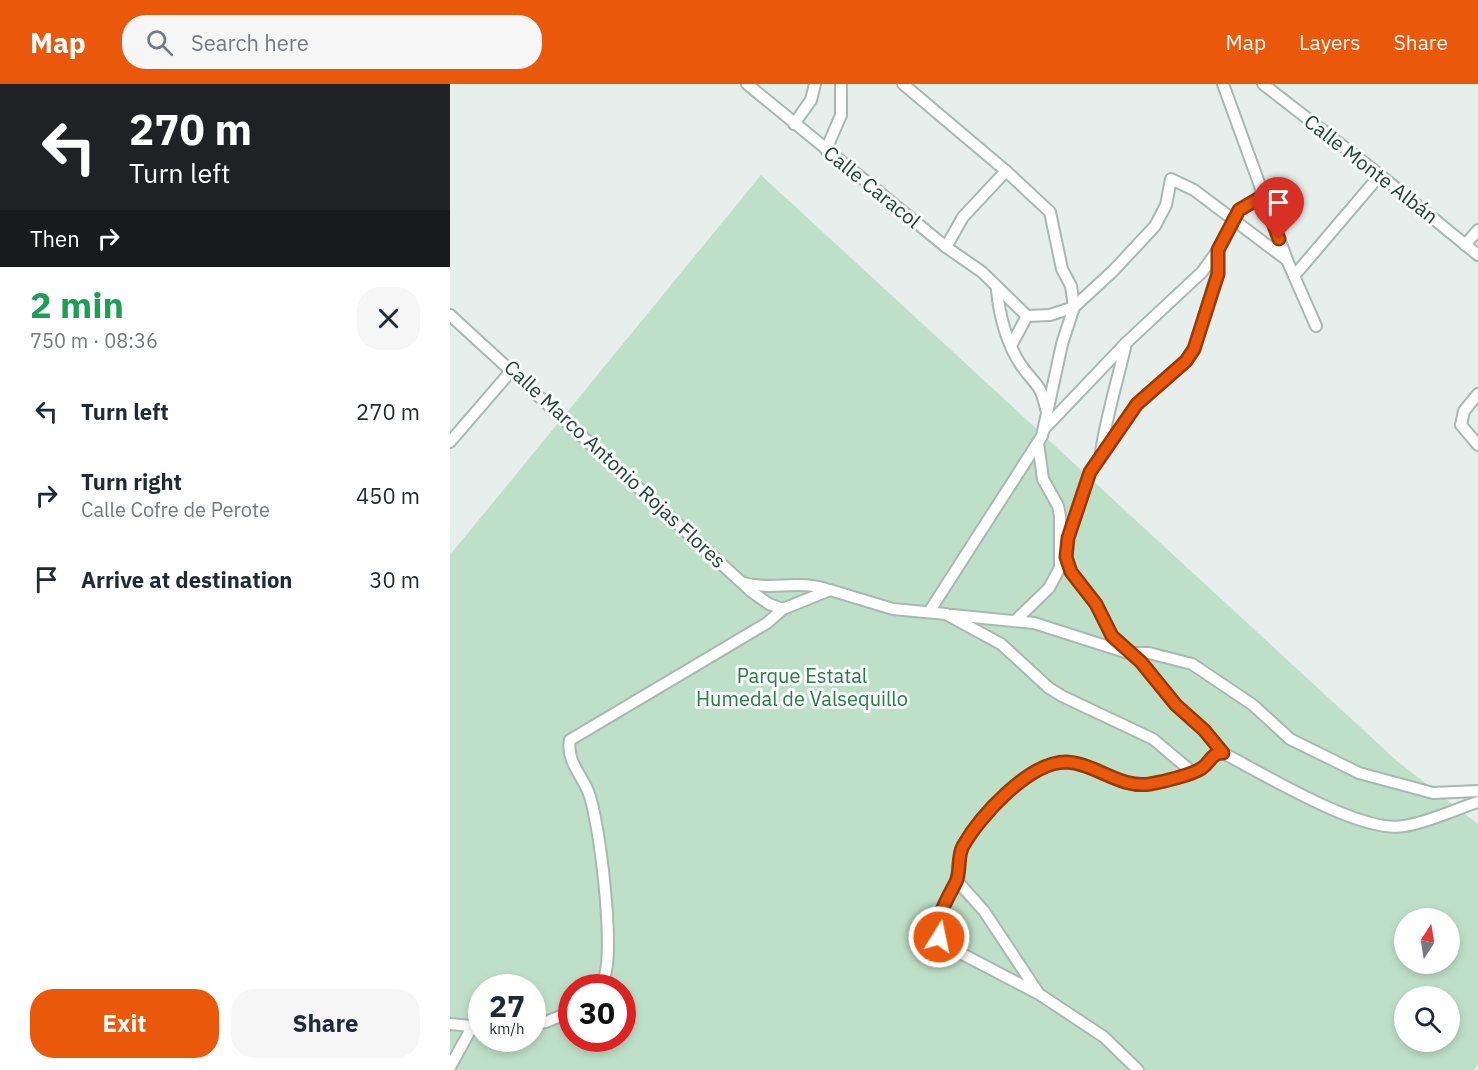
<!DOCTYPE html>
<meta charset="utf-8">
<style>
body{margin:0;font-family:"IBM Plex Sans",sans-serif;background:#f6f6f7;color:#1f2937;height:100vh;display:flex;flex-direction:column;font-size:22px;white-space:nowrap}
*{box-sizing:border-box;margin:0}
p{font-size:20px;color:#747a83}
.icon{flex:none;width:33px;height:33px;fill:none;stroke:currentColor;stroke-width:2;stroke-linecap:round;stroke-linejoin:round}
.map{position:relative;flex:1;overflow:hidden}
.side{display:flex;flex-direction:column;background:#fff;width:450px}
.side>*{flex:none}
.top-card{background:#202124;color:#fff;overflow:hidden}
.needle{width:39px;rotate:12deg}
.controls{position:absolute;left:944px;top:824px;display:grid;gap:12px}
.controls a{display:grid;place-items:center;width:66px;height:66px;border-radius:50%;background:#fff;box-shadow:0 3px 9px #0003;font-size:30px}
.speed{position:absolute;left:18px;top:890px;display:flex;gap:12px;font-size:30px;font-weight:700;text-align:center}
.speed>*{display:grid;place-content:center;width:78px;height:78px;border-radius:50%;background:#fff;box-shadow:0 3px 9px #0003;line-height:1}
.speed small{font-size:15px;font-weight:400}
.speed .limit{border:9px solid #d22;background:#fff;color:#111}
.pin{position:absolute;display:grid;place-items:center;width:51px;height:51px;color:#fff;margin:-62px -26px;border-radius:50% 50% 50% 0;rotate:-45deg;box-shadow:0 0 6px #0007}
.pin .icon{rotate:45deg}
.me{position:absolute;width:66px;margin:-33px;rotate:10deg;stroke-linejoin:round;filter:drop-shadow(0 0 4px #0008)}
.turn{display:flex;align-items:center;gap:21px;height:126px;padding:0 30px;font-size:27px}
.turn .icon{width:78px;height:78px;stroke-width:2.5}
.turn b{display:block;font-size:42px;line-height:51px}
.then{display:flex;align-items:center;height:57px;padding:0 30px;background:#0003;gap:12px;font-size:22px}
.round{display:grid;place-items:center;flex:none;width:63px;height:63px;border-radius:24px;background:#f6f6f7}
.headline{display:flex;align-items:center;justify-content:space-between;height:102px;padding:0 30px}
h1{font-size:36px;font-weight:700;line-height:45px;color:#1e9e55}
.primary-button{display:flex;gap:12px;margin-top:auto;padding:12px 30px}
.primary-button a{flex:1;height:69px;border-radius:24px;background:#ea580c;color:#fff;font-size:24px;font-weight:700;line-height:69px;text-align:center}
.primary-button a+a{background:#f6f6f7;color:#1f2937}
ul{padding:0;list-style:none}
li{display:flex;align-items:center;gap:18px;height:84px;padding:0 30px}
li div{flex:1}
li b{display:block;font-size:22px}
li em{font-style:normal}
header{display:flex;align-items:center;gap:36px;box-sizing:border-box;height:84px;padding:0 30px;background:#ea580c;color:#fff}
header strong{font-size:28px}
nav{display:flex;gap:33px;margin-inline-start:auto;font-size:21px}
.search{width:420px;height:54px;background:#f6f6f7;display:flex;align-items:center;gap:15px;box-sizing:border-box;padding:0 21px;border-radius:24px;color:#747a83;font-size:22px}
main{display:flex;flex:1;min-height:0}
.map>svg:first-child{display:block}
</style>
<header>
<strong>Map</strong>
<div class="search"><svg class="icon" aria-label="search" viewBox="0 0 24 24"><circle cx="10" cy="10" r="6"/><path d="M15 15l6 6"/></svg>Search here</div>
<nav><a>Map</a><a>Layers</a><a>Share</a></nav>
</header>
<main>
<section class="side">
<div class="top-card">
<div class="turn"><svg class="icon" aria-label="left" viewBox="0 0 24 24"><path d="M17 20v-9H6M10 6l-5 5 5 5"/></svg><div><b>270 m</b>Turn left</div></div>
<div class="then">Then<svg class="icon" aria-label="right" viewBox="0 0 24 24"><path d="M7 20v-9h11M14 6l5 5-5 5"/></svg></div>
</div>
<div class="headline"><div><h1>2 min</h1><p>750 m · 08:36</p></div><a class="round"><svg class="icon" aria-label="close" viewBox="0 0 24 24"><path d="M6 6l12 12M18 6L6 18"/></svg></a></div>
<ul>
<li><svg class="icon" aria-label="left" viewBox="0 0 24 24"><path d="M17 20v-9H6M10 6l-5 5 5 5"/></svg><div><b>Turn left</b></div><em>270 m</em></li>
<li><svg class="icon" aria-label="right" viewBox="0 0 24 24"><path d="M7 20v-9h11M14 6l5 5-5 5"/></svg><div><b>Turn right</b><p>Calle Cofre de Perote</p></div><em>450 m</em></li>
<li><svg class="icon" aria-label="arrive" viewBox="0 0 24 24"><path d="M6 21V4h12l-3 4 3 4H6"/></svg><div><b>Arrive at destination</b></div><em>30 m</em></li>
</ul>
<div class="primary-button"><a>Exit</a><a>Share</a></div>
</section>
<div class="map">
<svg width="1028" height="986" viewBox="0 0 1028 986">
<rect width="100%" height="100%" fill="#e6efeb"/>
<path fill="#bfe0c8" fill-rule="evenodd" d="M311,91L947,677L1028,740V980L1024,986H0V471ZM954,834H999V879H954ZM32,903H82V954H32ZM122,903H172V954H122ZM954,912H999V957H954Z"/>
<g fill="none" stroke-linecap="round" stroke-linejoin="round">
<g stroke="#a8b8b2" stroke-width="14">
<g id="minor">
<polyline points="297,0 496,163 532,188 577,232 600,231 624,223 663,187 705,142 716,121 721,95 744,106 837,176"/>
<polyline points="453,0 556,87 600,128 612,185 621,202 624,223 612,260 592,352 479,528"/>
<polyline points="773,0 837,176 866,242"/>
<polyline points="813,0 930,91 1028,171"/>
<polyline points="344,40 361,16 365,0"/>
<polyline points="376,66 391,31 391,0"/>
<polyline points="1015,161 1028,146"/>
<polyline points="496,163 513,133 556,87"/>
<polyline points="768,166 767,190 744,265 736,277 687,320 640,388 618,454 616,473 621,487 646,520 662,552 691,578 726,621 754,646 773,669"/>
<polyline points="844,192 930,91"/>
<path d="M547,206C549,230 557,261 571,281C585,302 590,297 596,325"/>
<polyline points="0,231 302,508 319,520 333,525"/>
<polyline points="562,260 577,232"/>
<polyline points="1028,310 1014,327 1011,341 1028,361"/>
<polyline points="594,345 676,259 752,188 768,166 789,126 813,112"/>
<polyline points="0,358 62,286"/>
<polyline points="588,359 593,395 608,422 610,432 610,483"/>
<path d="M651,369C656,332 668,296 676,259"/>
<path d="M294,499C322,507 350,495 379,506"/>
<polyline points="502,531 584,539 678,569 699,569 742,580 803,621 840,655 909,689 983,709 1028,707"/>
<polyline points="566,536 599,504 613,478"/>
<path d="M508,792C499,814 478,840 495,861L587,909"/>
<path d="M148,903C150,899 154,895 155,891C164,862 150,737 138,707C131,690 116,676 120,656L317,539L333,525L380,506L443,525L496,530L551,560L599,604L612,612L703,655L741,687"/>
<polyline points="0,940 32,943"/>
<polyline points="82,940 96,938 122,927"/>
<polyline points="0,983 22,943"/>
<path d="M688,986L654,953L589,910L534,827L509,799C507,788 508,773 513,763C528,733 580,678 616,678C645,678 669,705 699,700C712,698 742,691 752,684C761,678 761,669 773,669C814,690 911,750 954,742C980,738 1003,726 1028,718"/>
</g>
</g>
<use href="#minor" stroke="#fff" stroke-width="10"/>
</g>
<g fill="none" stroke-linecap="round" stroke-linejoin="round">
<g stroke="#983908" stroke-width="15">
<path id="route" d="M489,853C484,835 498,814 506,798C511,787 507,773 513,762C530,732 579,678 616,678C645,679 670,705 700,700C712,698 742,691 752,684C761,678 761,669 773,669L754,646L726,621L691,578L662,552L646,520L621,488L616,473L618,454L640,388L687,320L736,277L744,265L768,190V166L789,126L813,112L829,155"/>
</g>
<use href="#route" stroke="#ea580c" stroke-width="10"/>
</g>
<g text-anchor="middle" stroke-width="6" stroke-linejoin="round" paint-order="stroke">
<g font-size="20" fill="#24423a" stroke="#f7fbf9">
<text transform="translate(921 85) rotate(38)" y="7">Calle Monte Albán</text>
<text transform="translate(422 103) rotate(39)" y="7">Calle Caracol</text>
<text transform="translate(165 380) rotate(43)" y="7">Calle Marco Antonio Rojas Flores</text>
</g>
<g font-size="20" fill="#2d7a4b" stroke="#f7fbf9">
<text x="352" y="599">Parque Estatal<tspan x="352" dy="23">Humedal de Valsequillo</tspan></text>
</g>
</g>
</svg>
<div class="controls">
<a><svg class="needle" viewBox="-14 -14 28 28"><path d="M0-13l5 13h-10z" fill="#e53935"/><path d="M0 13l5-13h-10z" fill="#747a83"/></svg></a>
<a><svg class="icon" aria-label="search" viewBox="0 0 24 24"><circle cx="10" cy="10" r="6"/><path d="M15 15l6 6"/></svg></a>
</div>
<div class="speed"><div>27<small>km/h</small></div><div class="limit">30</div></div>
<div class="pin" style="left:829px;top:155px;background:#d93025"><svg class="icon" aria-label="arrive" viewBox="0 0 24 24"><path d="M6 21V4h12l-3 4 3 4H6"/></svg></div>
<svg class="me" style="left:489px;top:853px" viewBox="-20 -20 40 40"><circle r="17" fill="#ea580c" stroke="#fff" stroke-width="3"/><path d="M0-11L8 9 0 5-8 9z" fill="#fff"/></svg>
</div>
</main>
